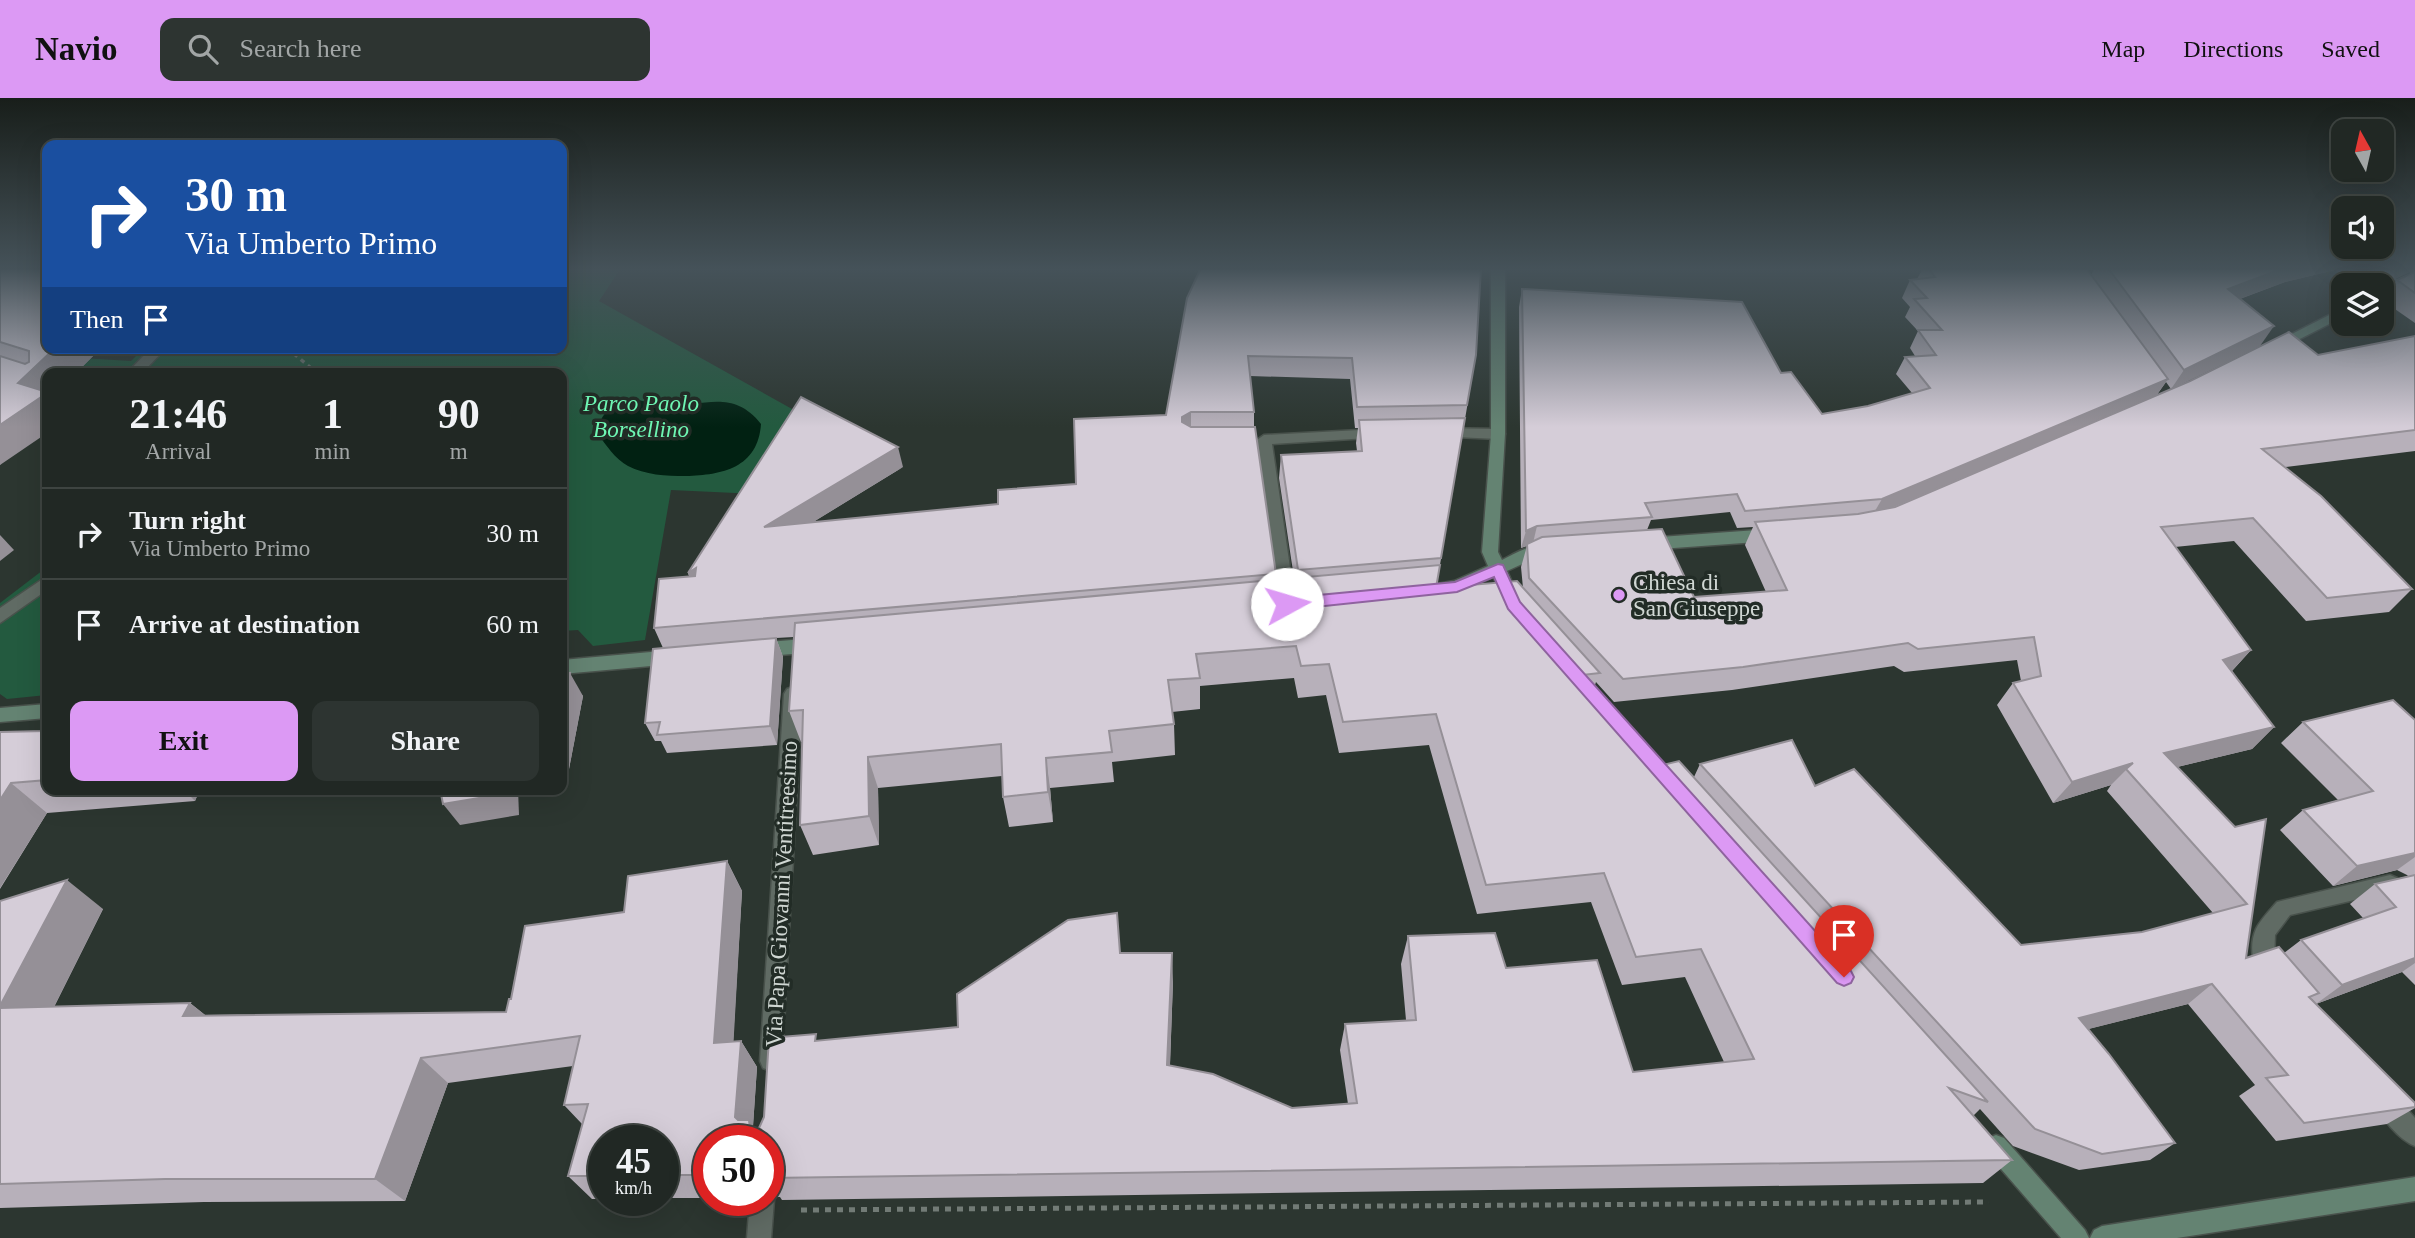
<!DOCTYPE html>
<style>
body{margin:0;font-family:"Times New Roman",serif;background:#2d3431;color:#f1f3f6;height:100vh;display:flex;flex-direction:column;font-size:26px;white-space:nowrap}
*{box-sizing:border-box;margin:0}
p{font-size:23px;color:#a2a6a6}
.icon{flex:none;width:38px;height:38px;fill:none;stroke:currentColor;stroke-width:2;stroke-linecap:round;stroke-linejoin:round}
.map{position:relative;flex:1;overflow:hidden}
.drawer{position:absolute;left:42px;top:270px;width:525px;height:427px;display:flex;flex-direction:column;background:#212824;border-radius:14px;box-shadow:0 7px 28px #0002,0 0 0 2px #3e4441}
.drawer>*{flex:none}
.banner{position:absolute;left:42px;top:42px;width:525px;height:214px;border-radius:14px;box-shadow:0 7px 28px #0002,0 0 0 2px #3e4441;background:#1a4fa0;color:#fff;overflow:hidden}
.needle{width:46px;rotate:352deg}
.controls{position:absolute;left:2331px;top:21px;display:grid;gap:14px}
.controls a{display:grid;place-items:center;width:63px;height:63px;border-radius:14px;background:#212824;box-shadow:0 7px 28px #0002,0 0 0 2px #3e4441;font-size:35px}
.speed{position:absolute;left:588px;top:1027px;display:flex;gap:14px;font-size:35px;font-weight:700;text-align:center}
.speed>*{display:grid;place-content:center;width:91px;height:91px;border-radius:50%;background:#212824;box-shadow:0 7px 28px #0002,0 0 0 2px #3e4441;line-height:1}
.speed small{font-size:18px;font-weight:400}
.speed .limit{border:10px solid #d22;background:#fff;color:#111}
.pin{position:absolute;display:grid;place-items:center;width:60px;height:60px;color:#fff;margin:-72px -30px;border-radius:50% 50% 50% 0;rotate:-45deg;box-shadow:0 0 7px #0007}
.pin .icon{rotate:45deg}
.me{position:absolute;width:77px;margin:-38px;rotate:84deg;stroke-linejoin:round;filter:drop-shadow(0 0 5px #0008)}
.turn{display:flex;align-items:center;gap:24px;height:147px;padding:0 28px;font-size:32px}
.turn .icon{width:91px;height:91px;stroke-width:2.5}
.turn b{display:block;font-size:49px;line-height:60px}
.then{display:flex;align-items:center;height:66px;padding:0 28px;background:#0003;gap:14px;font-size:26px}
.eta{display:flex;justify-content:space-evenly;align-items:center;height:119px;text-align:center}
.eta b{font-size:42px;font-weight:700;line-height:49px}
.cta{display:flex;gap:14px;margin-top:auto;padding:14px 28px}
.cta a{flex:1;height:80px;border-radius:14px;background:#dc99f4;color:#111;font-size:28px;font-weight:700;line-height:80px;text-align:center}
.cta a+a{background:#2d3431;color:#f1f3f6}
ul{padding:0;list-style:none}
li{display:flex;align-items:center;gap:21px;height:91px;padding:0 28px;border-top:2px solid #3e4441}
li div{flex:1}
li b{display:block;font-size:26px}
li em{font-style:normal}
header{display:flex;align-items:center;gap:42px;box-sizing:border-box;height:98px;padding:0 35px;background:#dc99f4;color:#111}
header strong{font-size:33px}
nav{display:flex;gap:38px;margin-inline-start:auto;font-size:24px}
.search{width:490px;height:63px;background:#2d3431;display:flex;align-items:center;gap:18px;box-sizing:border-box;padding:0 24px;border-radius:14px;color:#a2a6a6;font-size:26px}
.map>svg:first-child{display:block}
</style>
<header>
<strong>Navio</strong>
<div class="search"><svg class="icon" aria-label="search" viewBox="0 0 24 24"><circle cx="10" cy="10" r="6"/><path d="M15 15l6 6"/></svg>Search here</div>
<nav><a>Map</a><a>Directions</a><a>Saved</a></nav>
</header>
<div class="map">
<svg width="2415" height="1140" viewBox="0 0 2415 1140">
<rect width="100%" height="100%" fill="#2c3630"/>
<g fill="#235a3f">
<polygon points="562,170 621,170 599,203 801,316 757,396 671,392 645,542 593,548 578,532 562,533 562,275 47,275 0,255 131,263 144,250 562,250"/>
<polygon points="47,469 47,597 7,601 0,596 0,505"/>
</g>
<path fill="#012112" d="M632,301C644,302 654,307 664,308C700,310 732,289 761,326C758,370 722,377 686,378C666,378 645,377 628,368C615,361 606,347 598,336C600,313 611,308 632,301Z"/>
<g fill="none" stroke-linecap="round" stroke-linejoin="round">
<g stroke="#49524c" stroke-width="3">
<g id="lane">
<polygon points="151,250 166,250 142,275 127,275"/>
<polygon points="47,478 47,492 0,525 0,510"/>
</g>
</g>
<g stroke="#49524c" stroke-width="3">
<g id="street">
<polygon points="1439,330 1498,331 1505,336 1498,341 1434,338 1432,335 1434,332"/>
<polygon points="1379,331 1386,336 1384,339 1272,346 1295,504 1293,508 1281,508 1257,342 1264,337"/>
<polygon points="793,589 799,591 802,596 782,963 779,970 771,973 763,970 760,963 784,596 787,591"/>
<path d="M2390,777L2397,780L2400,786L2397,792L2290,817L2275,837L2274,862L2282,874L2279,881L2272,884C2252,876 2248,849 2256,831C2261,821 2270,812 2277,804Z"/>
<path d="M2385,992L2393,995L2415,1020V1048C2399,1042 2380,1019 2374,1003L2377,995Z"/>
<polygon points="768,1093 774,1102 771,1140 747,1140 750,1102 768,1102"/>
</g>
</g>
<g stroke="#49524c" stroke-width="3">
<g id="secondary">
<path d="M1491,170H1505V336L1498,454L1502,462C1516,455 1540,439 1553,454L1551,458L1535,460L1507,473L1511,482L1509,486H1497L1493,479L1463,493L1437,497L1429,491L1431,487L1454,483L1488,468L1482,454L1491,336Z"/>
<polygon points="2415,174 2415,183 2382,199 2382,190"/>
<polygon points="2343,210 2343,219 2280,251 2275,252 2268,248"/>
<polygon points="1771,431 1779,437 1771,443 1646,452 1638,446 1646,440"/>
<polygon points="816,540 822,542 825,547 822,552 816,554 757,559 751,557 748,552 751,547 757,545"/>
<polygon points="673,552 679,554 682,559 679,564 673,566 562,576 562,562"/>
<polygon points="47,606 47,620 0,624 0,610"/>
<polygon points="1996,1037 2004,1040 2085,1132 2089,1140 2061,1140 1988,1056 1985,1048 1988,1040"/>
<polygon points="2415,1079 2415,1103 2177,1140 2090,1140 2094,1132 2102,1128"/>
</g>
</g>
<polyline stroke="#727b76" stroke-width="3.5" stroke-dasharray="4.5 4.5" stroke-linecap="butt" points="287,250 311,270 309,275"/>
<polyline stroke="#727b76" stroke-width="5" stroke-dasharray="6 6" stroke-linecap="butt" points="801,1112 1989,1104"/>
<use href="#lane" fill="#606b64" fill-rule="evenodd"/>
<use href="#street" fill="#606b64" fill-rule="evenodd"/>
<use href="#secondary" fill="#648372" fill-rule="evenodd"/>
</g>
<g fill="#b7b0ba" fill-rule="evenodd">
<polygon points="0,170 47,250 101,250 76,275 47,275 0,367"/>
<path d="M1923,170H2086L2091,177L2095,170H2415L2395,181L2382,198V187H2359L2335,172L2285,184L2240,201L2260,248L2171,291L2166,284L2156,298L2318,257L2415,238V353L2285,369L2412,491L2389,514L2306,523L2234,443L2175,449L2251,552L2232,573L2274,629L2252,651L2177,669L2235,729L2266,721L2246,860L2284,855L2301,842L2363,820L2350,806L2375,786L2408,778L2407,777L2397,772L2333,788L2280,732L2303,712L2338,702L2281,645L2303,624L2415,622V887L2402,874L2316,906L2312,901H2311L2415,1005V1010L2387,1026L2276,1043L2239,998L2255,987L2188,906L2088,931L2175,1045L2150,1062L2079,1072L2013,1048L1980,1011L1973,1018L2012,1062L1983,1085L782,1102L780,1099H775L768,1091V1043H709V1100H663V1043H604V1101H592L568,1078L582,1026L564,1007L573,968L448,985L405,1103L204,1104L0,1110V803L103,811L54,909L190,905L205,917L506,914L511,901L624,814L727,763L742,793L733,944L741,943L757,969L753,1028L755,1030H759L819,943L958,929L1121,855L1173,883L1170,967L1292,1010L1348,1006L1340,952L1345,926L1406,922L1401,866L1408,838L1506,870L1633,974L1724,964L1685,879L1622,887L1591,804L1477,816L1429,647L1339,655L1326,597L1298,600L1294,580L1200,588V611L1172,614L1174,626L1175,657L1112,664L1114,684L1050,690L1053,724L1009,729L1003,699L1002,678L878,690L879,747L813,757L800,727L802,644H801L789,613L794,539L776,540L783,559L777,647L667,655L661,643H655L645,625L663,550L654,530L689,478L688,475L903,369L813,424L998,406L1076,386L1166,317L1187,200L1476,257L1436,490H1523L1521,469L1527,448L1521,450L1519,209L1522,191L1781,275L1822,316L1868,308L1912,295L1896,276L1905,259L1915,258L1910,250L1918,233L1905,219L1910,209L1902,200L1910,182L1917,181ZM1250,278L1350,281L1355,330H1358L1356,345L1357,353L1281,357L1279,380L1294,480L1276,482V476L1254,329V314ZM1956,383L1895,409L1893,410ZM1730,414L1737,430L1753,429L1745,447L1766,494L1694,499L1647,432L1651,422ZM2017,562L2021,583L2013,585L1997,607L2053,705L2111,687L2107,693L2213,815L2142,834L2021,847L1815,688L1700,666L1694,679L1663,667L1594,590L1596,584L1614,604L1732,592L1894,568L1904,574Z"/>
<polygon points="2415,174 2415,225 2382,202 2397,182"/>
<polygon points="562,576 583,598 569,671 562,672"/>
<polygon points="47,630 47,691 200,691 195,703 47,715 0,791 0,634 45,633"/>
</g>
<g fill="#959097">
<polygon points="2284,170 2337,170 2335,172 2285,184 2215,210 2228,191"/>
<polygon points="2395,170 2415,170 2415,172 2395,181"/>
<polygon points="2274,228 2260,248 2171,291 2184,272"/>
<polygon points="55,250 101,250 76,275 47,275 47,335 0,367 0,327 18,285"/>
<polygon points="2168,281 2156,298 1872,418 1882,401"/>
<polygon points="1191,314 1191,334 1182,340 1182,319"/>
<polygon points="898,349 903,369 771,450 764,429"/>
<polygon points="1537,428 1533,445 1521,450 1526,433"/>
<polygon points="0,437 14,452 0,463"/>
<polygon points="696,470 697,495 688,475"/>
<polygon points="776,540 783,559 777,647 770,628"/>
<polygon points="2251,552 2230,575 2223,562"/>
<polygon points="570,575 583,598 569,671 562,659 562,617"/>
<polygon points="2274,629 2252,651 2144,677 2164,655"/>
<polygon points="868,659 878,690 879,747 869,718"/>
<polygon points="1046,660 1050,690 1053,724 1048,694"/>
<polygon points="2133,665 2111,687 2053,705 2072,684"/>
<polygon points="11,685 47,715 0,790 0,702"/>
<polygon points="183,691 200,691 195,703"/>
<polygon points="503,691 518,691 519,717 460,727 443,706"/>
<polygon points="2415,755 2415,759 2397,772 2333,788 2357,768"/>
<polygon points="727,763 742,793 732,971 714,945"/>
<polygon points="67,782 103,811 40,937 0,911 0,908"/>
<polygon points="1172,855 1173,883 1169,992 1167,967"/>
<polygon points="2415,860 2415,865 2402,874 2316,906 2342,887"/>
<polygon points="2212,886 2188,906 2057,939 2079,920"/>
<polygon points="190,905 224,932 183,918"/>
<polygon points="741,943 757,969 753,1028 764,1043 735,1019"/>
<polygon points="421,960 448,985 405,1103 375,1081"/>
</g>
<g fill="#d5cdd8" stroke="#959097" stroke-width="2">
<polygon points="1,170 47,170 47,250 55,250 18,285 47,294 47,295 0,327 0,258 25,266 29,264 29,253 0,244 0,171"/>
<polygon points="1201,170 1481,170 1476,257 1467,307 1357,309 1352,260 1248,258 1254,314 1191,314 1182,319 1182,324 1191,329 1255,329 1276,476 654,530 659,481 695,478 696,470 688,475 801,299 898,349 764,429 998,406 998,392 1076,386 1074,321 1166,317 1187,200"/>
<polygon points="1928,170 2086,170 2168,281 1882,401 1745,413 1737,396 1645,405 1652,419 1537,428 1526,433 1522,191 1742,204 1781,275 1791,274 1822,316 1868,308 1930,290 1905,259 1936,257 1918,232 1942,232 1914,201 1927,200 1910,182 1935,179"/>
<polygon points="2108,170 2284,170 2228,191 2274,228 2184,272"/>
<polygon points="2376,170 2396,170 2395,181"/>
<polygon points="2415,174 2415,195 2397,182"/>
<polygon points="2289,234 2318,257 2415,238 2415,332 2262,351 2321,398 2412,491 2327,500 2253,420 2161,429 2251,552 2223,562 2274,629 2164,655 2235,729 2266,721 2246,860 2279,849 2319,895 2309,899 2415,1005 2415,1009 2304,1025 2266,980 2288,977 2212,886 2079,920 2109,956 2175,1045 2102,1056 2035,1031 1700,666 1792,642 1815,688 1854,671 2021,847 2142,834 2247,806 2126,671 2133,665 2072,684 2013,585 2041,578 2034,539 1918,551 1908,545 1743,569 1623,581 1529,480 1527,446 1542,439 1662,431 1694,499 1787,492 1755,424 1858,416 1895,409 2190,283"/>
<polygon points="1465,320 1441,460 1298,472 1281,357 1362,353 1359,322"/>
<polygon points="1440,467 1436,490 1517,483 1600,575 1582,577 1663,667 1679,663 1988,1004 1949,990 2012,1062 768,1080 768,1043 709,1043 709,1077 663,1077 663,1043 604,1043 604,1078 568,1078 588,1006 564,1007 580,938 421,960 375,1081 165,1081 0,1086 0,910 190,905 183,918 506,914 509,901 511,901 525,828 624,814 628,778 727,763 714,945 741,943 735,1019 738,1022 749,1022 750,1031 759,1030 764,1019 769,940 816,936 815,943 958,929 957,896 1068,822 1117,815 1120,855 1172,855 1167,967 1213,976 1292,1010 1357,1005 1345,926 1416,922 1408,838 1495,835 1506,870 1597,862 1633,974 1754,961 1701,851 1636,859 1604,775 1486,787 1436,616 1343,624 1329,566 1301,568 1296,548 1196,556 1200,580 1168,582 1174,626 1109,633 1112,654 1046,660 1048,694 1003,699 1001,646 868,659 869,718 800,727 803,612 789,613 795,525"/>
<polygon points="776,540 770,628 657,637 660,624 645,625 653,551"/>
<polygon points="570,575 562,617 562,576"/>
<polygon points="2393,602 2415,622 2415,755 2357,768 2303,712 2373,693 2303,624"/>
<polygon points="47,630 47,682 11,685 0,702 0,634 45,633"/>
<polygon points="440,691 503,691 503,696 443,706"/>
<polygon points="2415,777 2415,860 2342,887 2301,842 2396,809 2375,786"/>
<polygon points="67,782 0,908 0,803"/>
</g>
<linearGradient id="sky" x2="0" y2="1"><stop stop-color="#181e1a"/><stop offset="0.52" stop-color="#455259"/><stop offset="1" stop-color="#455259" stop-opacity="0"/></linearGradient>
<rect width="2415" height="329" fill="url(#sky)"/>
<polygon fill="#dc99f4" stroke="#8f639f" stroke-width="2" points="1498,466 1503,467 1520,504 1851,873 1854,879 1851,885 1844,888 1837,885 1508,511 1494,479 1457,494 1287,512 1280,506 1287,500 1455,484"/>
<circle fill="#dc99f4" stroke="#222c26" stroke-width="2.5" cx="1619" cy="497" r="7"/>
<g text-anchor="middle" stroke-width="7" stroke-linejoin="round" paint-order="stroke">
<g font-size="23" font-style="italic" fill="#6ef6b3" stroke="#222c26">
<text x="641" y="313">Parco Paolo<tspan x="641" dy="26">Borsellino</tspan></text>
</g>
<g font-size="23" fill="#d0d7d3" stroke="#222c26" text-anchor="start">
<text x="1633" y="492">Chiesa di<tspan x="1633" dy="26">San Giuseppe</tspan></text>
</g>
<g font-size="23" fill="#d0d7d3" stroke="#222c26">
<text transform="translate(781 796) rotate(-87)" y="8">Via Papa Giovanni Ventitreesimo</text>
</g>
</g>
</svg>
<div class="controls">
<a><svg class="needle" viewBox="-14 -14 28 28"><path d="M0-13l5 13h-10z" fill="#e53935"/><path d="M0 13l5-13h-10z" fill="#a2a6a6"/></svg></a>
<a><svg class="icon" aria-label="sound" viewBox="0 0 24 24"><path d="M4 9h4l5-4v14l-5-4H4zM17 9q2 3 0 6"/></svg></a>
<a><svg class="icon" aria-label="layers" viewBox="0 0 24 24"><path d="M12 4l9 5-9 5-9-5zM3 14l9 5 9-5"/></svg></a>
</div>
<div class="speed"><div>45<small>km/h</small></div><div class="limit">50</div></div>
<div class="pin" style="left:1844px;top:879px;background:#d93025"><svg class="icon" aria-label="arrive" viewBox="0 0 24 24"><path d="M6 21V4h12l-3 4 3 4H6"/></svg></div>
<svg class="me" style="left:1287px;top:506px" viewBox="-20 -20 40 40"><circle r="19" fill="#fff"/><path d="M0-13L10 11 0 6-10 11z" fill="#dc99f4"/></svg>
<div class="banner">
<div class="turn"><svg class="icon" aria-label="right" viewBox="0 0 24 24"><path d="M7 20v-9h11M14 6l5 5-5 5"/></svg><div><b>30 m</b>Via Umberto Primo</div></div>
<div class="then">Then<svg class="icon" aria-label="arrive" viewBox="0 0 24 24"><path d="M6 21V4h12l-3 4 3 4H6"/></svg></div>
</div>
<section class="drawer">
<div class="eta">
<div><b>21:46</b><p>Arrival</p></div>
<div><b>1</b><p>min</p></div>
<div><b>90</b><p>m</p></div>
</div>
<ul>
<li><svg class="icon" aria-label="right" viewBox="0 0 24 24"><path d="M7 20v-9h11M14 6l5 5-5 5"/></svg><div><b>Turn right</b><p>Via Umberto Primo</p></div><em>30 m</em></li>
<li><svg class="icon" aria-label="arrive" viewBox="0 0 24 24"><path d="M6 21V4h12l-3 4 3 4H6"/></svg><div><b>Arrive at destination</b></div><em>60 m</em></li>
</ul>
<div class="cta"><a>Exit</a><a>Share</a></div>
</section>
</div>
